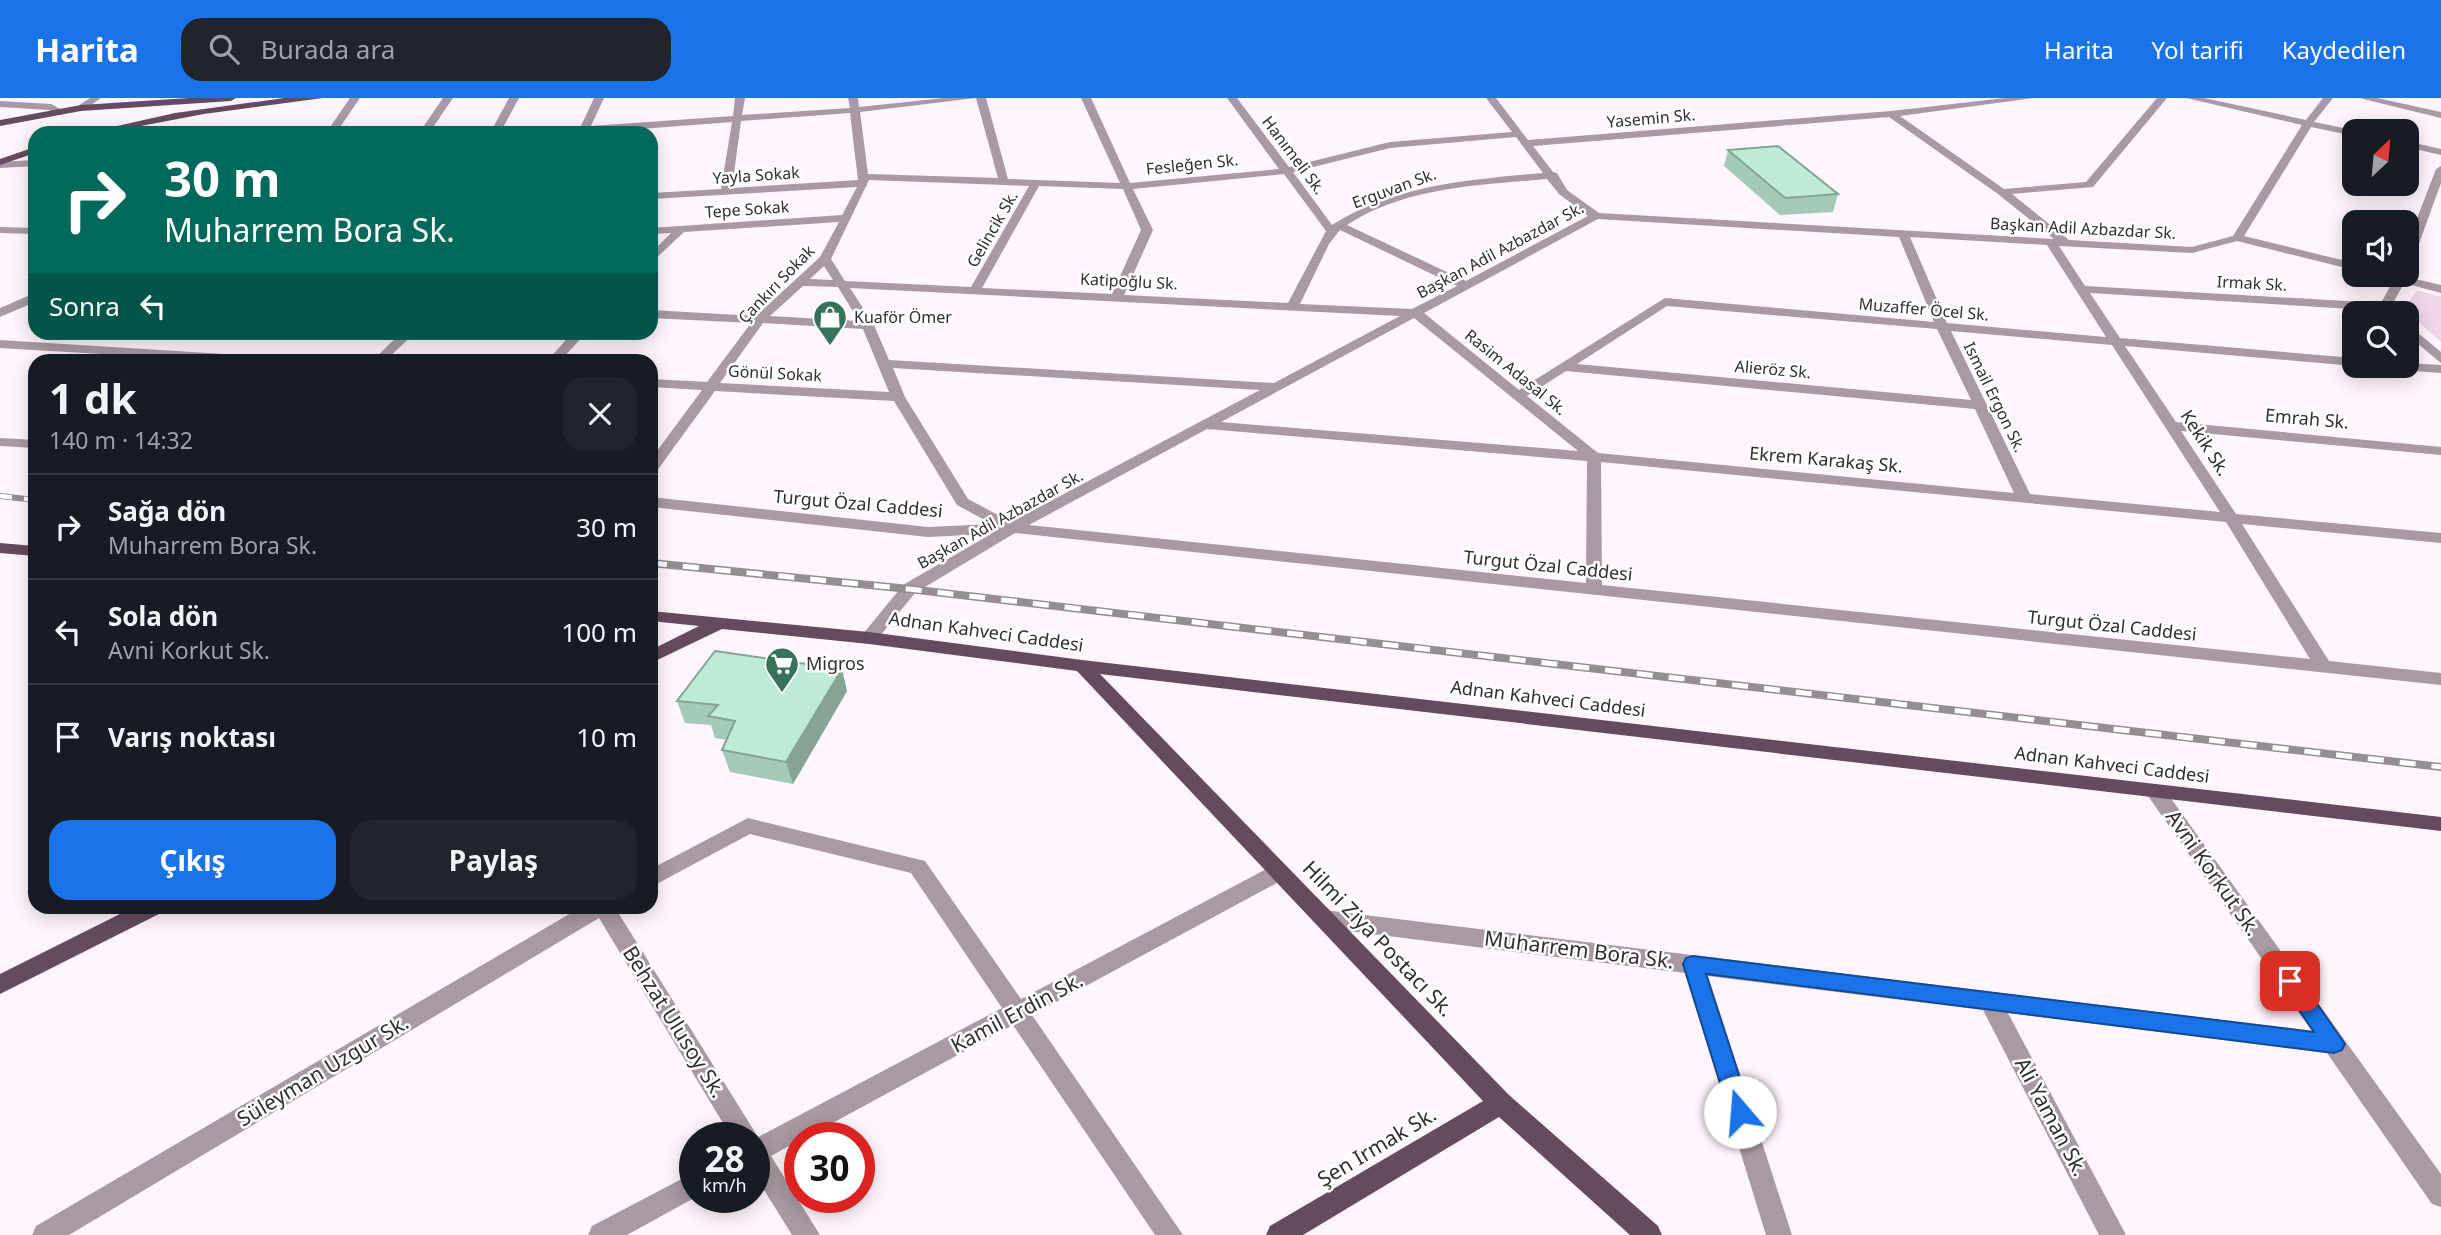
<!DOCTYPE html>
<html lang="tr">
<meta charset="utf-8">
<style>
body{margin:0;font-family:"Noto Sans",sans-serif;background:#20242c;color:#f1f3f6;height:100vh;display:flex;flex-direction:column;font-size:26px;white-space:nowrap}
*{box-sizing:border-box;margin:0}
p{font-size:23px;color:#9ea1a6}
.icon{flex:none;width:38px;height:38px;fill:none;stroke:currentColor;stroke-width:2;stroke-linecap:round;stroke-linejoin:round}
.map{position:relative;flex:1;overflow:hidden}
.details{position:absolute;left:28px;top:256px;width:630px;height:560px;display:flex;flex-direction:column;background:#171b24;border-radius:21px;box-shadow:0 4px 18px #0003}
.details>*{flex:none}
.top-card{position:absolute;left:28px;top:28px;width:630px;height:214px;border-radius:21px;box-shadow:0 4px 18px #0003;background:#00695c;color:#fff;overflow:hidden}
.needle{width:46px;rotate:26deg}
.fabs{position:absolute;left:2342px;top:21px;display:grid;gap:14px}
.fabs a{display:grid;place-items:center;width:77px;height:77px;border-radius:14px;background:#171b24;box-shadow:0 4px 18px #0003;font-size:35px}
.speed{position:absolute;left:679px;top:1024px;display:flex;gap:14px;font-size:35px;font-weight:700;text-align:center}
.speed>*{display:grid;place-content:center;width:91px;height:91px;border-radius:50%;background:#171b24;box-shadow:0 4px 18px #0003;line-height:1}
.speed small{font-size:18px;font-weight:400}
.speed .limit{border:10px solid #d22;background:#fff;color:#111}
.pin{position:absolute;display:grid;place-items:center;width:60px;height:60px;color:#fff;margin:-30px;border-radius:14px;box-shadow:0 4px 10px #0006}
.me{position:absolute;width:77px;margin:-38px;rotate:342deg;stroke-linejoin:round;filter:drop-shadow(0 0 5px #0008)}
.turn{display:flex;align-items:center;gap:24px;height:147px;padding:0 21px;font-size:32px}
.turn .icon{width:91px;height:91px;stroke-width:2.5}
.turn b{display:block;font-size:49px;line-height:60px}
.then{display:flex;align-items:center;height:66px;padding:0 21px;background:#0003;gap:14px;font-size:26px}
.round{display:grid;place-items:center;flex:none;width:74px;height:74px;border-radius:21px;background:#20242c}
.summary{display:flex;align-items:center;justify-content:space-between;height:119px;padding:0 21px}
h1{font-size:42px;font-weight:700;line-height:52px}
.primary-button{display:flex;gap:14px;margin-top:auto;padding:14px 21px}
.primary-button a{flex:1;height:80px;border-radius:21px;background:#1a73e8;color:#fff;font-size:28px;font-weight:700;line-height:80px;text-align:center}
.primary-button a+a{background:#20242c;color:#f1f3f6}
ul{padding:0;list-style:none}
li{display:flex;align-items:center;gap:21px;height:105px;padding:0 21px;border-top:2px solid #363941}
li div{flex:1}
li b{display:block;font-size:26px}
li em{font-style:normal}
header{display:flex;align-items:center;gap:42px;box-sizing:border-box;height:98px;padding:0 35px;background:#1a73e8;color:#fff}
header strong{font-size:33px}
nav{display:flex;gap:38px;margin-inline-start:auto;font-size:24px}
.search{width:490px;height:63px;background:#20242c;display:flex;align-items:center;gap:18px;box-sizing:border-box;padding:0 24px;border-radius:21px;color:#9ea1a6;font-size:26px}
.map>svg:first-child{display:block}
</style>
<header>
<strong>Harita</strong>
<div class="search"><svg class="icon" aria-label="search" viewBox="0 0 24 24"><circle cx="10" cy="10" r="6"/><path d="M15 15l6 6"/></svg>Burada ara</div>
<nav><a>Harita</a><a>Yol tarifi</a><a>Kaydedilen</a></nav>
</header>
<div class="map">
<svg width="2441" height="1137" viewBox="0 0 2441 1137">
<rect width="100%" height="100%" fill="#fff5fc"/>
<polygon fill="#efd7e8" points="2417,192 2441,199 2441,244 2404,211"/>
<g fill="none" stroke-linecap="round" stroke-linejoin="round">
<g fill="#a899a3" fill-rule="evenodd">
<polygon points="90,0 101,0 84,12 78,12 78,8"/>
<polygon points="350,0 360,0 336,35 326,35"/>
<polygon points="443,0 453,0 429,35 419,35"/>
<polygon points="509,0 519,0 500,35 490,35"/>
<path d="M594,0H604L591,28L733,18L735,0H745L742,17L850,10L848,0H858L859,9L944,0H976L860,14L868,76L998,80L976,0H986L1008,81L1120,85L1081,0H1091L1130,85L1279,71L1227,0H1237L1289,69L1390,44L1512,34L1486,0H1496L1528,42L1891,13L2005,0H2034L1900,18L2004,91L2086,84L2157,0H2167L2093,89L2012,96L2069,142L2192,149L2233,138L2302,27L2186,0H2204L2306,22L2323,0H2333L2314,24L2358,33H2354V38L2311,29L2244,138L2354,165V172L2237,143L2192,155L2059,148L2085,188L2381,205L2393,183L2379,177L2406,175L2407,179L2441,187V195L2404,185L2391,209L2385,213L2090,195L2120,240L2354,260V268L2125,248L2176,324L2441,349V357L2181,333L2236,416L2441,435V445L2242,426L2329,563L2441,575V587L1015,435L915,495L875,544H863L860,540L863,536L903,487L991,436L928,439L651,409V399L928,429L992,426L957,407L894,303L715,293L656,374L651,375V361L702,292L651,289V281L707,284L751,225L651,220V212L756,218L820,159L839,124L684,134L651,165V155L671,135L651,136V130L842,117L857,89L651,101V95L721,91L732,24L588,35H524L529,32L581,28ZM850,15L858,82L732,90L741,23ZM1889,19L1998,96L2054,141L1599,115L1567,92L1557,75L1553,74L1533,48ZM1516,39L1543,75C1471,81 1394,87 1332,127L1293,74L1390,50ZM1284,76L1326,133L1288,205L1124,197L1153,132L1133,91ZM1547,81L1559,96L1588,118L1466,183L1347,127C1404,89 1481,87 1547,81ZM869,82L1029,88L971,189L845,183L831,161ZM1039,88L1123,91L1141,132L1112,196L982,190ZM1598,121L1899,139L1934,224L1665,200L1519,292L1424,215ZM1340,132L1457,188L1412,211L1300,206L1329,146ZM1910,139L2047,147L2106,239L1947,225ZM824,168L833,182L810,181ZM803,188L838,189L859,223L770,218ZM850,190L1400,218L1274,285L889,262L874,227ZM1667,208L1937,231L1971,302L1577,266ZM1414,220L1578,353L1221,324ZM763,225L863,231L889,294L720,285ZM1951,233L2112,247L2220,414L2030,396ZM893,270L1260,292L1011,424L968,401L905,299ZM1566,273L1975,311L2014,395L1598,355L1527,298ZM1207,331L1587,363L1586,485L1029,427ZM1601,364L2226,424L2310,561L1602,487Z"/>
<polygon points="2359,0 2377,0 2441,14 2441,20"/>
<polygon points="0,3 51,6 66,14 61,17 49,12 0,9"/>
<polygon points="2406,43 2441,51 2441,57 2406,49"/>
<polygon points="35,62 35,68 0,70 0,64"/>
<polygon points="2441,68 2441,85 2412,165 2406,168 2406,149 2436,71"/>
<polygon points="0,129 35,130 35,136 0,135"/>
<polygon points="35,195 35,204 0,219 0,210"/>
<polygon points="2406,225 2441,254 2441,265 2406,236"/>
<polygon points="402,234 416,234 386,262 373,262"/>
<polygon points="573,234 587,234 561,262 548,262"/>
<polygon points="0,242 256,258 263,262 202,262 0,250"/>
<polygon points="2406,265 2441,267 2441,275 2399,272 2392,268 2406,268"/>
<polygon points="0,340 35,342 35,350 0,348"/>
<polygon points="2155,686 2162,688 2441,1076 2441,1109 2432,1106 2327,955 2008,915 2126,1137 2099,1137 1983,912 1708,878 1792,1137 1766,1137 1685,875 1324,830 1317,827 1313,821 1317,815 1324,812 2312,933 2148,698 2145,693 2148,688"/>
<polygon points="748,720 925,763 1021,901 1272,768 1279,766 1286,768 1289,774 1286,780 1032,917 1183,1137 1155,1137 1013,927 805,1040 800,1040 800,1042 771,1058 820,1137 792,1137 754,1076 754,1040 732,1040 599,820 69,1137 32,1137 36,1128 583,808 614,808 758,1039 1002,910 911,775 750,736 651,789 651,771"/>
<polygon points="695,1074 696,1099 627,1137 588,1137 592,1128"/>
</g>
<g fill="#664b5e" fill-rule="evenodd">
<polygon points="189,0 236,0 231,3 81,13 0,28 0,22 81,7"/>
<polygon points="284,0 323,0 204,16 104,35 86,35 175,15"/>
<polygon points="35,49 35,55 0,67 0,61"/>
<polygon points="0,445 35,448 35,458 0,455"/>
<polygon points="651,513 869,534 1082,562 2441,719 2441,733 1100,576 1509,997 1658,1128 1662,1137 1630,1137 1499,1019 1303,1137 1266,1137 1270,1128 1483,1003 1077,573 869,546 722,531 651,565 651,552 699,528 651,523"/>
<polygon points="136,808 166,808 163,814 0,896 0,876"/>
</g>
<g stroke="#948d92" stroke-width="6">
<polyline id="rail-far1" points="0,398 35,402"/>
</g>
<g stroke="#948d92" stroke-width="8">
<polyline id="rail" points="651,465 909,491 2441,669"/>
</g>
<use href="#rail-far1" stroke="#fff" stroke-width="4.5" stroke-dasharray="12" stroke-linecap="butt"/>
<use href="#rail" stroke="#fff" stroke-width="5" stroke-dasharray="16" stroke-linecap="butt"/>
</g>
<g fill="#a3cab9">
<polygon points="1728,52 1838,96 1833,114 1780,117 1724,68"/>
<polygon points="847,593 793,686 730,674 722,652 727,642 715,640 711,627 685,625 677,603"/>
</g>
<polygon fill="#85a496" points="842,571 847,593 793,686 786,664"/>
<g fill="#beebd7" stroke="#85a496" stroke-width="2">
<polygon points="1778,48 1838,96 1785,100 1728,52"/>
<polygon points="715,553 842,571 786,664 722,652 735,623 708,618 718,607 677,603"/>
</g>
<polygon fill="#1a73e8" stroke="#114b97" stroke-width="2" points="1693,858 2314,934 2279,883 2282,877 2290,874 2297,877 2345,946 2342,952 2334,955 1706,876 1751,1014 1748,1021 1740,1024 1732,1021 1729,1014 1683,866 1686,860"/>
<defs>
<g id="shop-pin" transform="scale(1.75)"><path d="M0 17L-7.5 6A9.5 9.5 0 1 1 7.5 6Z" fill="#37725b" stroke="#fff"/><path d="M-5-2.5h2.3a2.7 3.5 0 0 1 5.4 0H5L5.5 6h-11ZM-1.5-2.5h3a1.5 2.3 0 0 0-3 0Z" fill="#fff"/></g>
<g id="supermarket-pin" transform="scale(1.75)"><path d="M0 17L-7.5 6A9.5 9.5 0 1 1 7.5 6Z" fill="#37725b" stroke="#fff"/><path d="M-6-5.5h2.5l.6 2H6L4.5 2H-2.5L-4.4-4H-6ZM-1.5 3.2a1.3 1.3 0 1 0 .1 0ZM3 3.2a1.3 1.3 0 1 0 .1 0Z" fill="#fff"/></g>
</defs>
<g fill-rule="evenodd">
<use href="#shop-pin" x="830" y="219"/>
<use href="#supermarket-pin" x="782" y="566"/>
</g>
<g text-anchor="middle" stroke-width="5" stroke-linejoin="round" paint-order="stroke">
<g font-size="16" fill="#312d30" stroke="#fff">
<text transform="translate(1651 20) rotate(-5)" y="6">Yasemin Sk.</text>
<text transform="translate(1294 57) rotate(53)" y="6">Hanımeli Sk.</text>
<text transform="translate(1192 66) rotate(-6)" y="6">Fesleğen Sk.</text>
<text transform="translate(756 77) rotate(-4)" y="6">Yayla Sokak</text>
<text transform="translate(1394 90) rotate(-20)" y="6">Erguvan Sk.</text>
<text transform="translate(747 111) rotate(-4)" y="6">Tepe Sokak</text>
<text transform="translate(2083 130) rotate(3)" y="6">Başkan Adil Azbazdar Sk.</text>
<text transform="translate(992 131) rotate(-60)" y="6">Gelincik Sk.</text>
<text transform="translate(1500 152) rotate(-28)" y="6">Başkan Adil Azbazdar Sk.</text>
<text transform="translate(1129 183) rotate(3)" y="6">Katipoğlu Sk.</text>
<text transform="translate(2252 185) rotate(3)" y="6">Irmak Sk.</text>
<text transform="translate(776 186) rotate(-46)" y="6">Çankırı Sokak</text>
<text transform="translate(1924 211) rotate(5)" y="6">Muzaffer Öcel Sk.</text>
<text transform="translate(1773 271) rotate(5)" y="6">Alieröz Sk.</text>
<text transform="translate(1516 274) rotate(39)" y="6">Rasim Adasal Sk.</text>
<text transform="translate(775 275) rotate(3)" y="6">Gönül Sokak</text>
<text transform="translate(1995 299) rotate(64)" y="6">Ismail Ergon Sk.</text>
<text transform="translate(1000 421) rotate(-29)" y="6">Başkan Adil Azbazdar Sk.</text>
</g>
<g font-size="16" fill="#312d30" stroke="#fff" text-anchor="start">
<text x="854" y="225">Kuaför Ömer</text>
</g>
<g font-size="18" fill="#312d30" stroke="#fff">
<text transform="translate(2307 321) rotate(5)" y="6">Emrah Sk.</text>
<text transform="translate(2205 345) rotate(57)" y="6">Kekik Sk.</text>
<text transform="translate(1826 362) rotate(5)" y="6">Ekrem Karakaş Sk.</text>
<text transform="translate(858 406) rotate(5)" y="6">Turgut Özal Caddesi</text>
<text transform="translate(1548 468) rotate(6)" y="6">Turgut Özal Caddesi</text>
<text transform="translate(2112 528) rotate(6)" y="6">Turgut Özal Caddesi</text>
<text transform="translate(986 534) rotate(8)" y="6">Adnan Kahveci Caddesi</text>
<text transform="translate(1548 601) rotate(7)" y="6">Adnan Kahveci Caddesi</text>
<text transform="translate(2112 667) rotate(7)" y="6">Adnan Kahveci Caddesi</text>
</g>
<g font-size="18" fill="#312d30" stroke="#fff" text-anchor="start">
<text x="806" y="572">Migros</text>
</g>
<g font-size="21" fill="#312d30" stroke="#fff">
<text transform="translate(2213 775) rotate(55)" y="7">Avni Korkut Sk.</text>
<text transform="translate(1378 841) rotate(46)" y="7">Hilmi Ziya Postacı Sk.</text>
<text transform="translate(1579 852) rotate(7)" y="7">Muharrem Bora Sk.</text>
<text transform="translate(1017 915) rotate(-28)" y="7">Kamil Erdin Sk.</text>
<text transform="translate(674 924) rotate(58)" y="7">Behzat Ulusoy Sk.</text>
<text transform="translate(323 973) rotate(-31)" y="7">Süleyman Uzgur Sk.</text>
<text transform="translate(2051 1019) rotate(62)" y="7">Ali Yaman Sk.</text>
<text transform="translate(1377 1049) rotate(-31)" y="7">Şen Irmak Sk.</text>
</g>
</g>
</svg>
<div class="fabs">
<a><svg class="needle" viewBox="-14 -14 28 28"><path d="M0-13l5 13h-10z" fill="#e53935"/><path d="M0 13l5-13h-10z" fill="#9ea1a6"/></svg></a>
<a><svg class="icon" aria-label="sound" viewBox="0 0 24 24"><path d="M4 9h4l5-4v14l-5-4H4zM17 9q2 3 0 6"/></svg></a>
<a><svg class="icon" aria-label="search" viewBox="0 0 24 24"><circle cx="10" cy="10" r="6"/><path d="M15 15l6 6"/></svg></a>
</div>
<div class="speed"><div>28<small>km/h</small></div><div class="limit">30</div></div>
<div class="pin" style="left:2290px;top:883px;background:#d93025"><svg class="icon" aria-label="arrive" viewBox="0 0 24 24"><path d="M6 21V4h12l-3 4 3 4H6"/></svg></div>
<svg class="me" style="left:1740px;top:1014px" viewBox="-20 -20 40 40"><circle r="19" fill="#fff"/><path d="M0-13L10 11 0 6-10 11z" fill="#1a73e8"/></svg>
<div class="top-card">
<div class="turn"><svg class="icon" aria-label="right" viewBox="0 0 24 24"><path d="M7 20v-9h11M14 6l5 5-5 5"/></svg><div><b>30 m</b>Muharrem Bora Sk.</div></div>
<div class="then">Sonra<svg class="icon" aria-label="left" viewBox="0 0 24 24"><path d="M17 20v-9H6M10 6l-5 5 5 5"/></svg></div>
</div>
<section class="details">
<div class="summary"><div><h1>1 dk</h1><p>140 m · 14:32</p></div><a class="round"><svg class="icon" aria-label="close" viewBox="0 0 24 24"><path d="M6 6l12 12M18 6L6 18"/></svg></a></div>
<ul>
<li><svg class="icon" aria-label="right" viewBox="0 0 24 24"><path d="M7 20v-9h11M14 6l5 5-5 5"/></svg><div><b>Sağa dön</b><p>Muharrem Bora Sk.</p></div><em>30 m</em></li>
<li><svg class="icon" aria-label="left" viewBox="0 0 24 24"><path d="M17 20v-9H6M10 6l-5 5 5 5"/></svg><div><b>Sola dön</b><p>Avni Korkut Sk.</p></div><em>100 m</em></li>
<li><svg class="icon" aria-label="arrive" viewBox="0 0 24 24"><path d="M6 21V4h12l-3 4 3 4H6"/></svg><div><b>Varış noktası</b></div><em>10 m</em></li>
</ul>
<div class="primary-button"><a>Çıkış</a><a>Paylaş</a></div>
</section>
</div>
